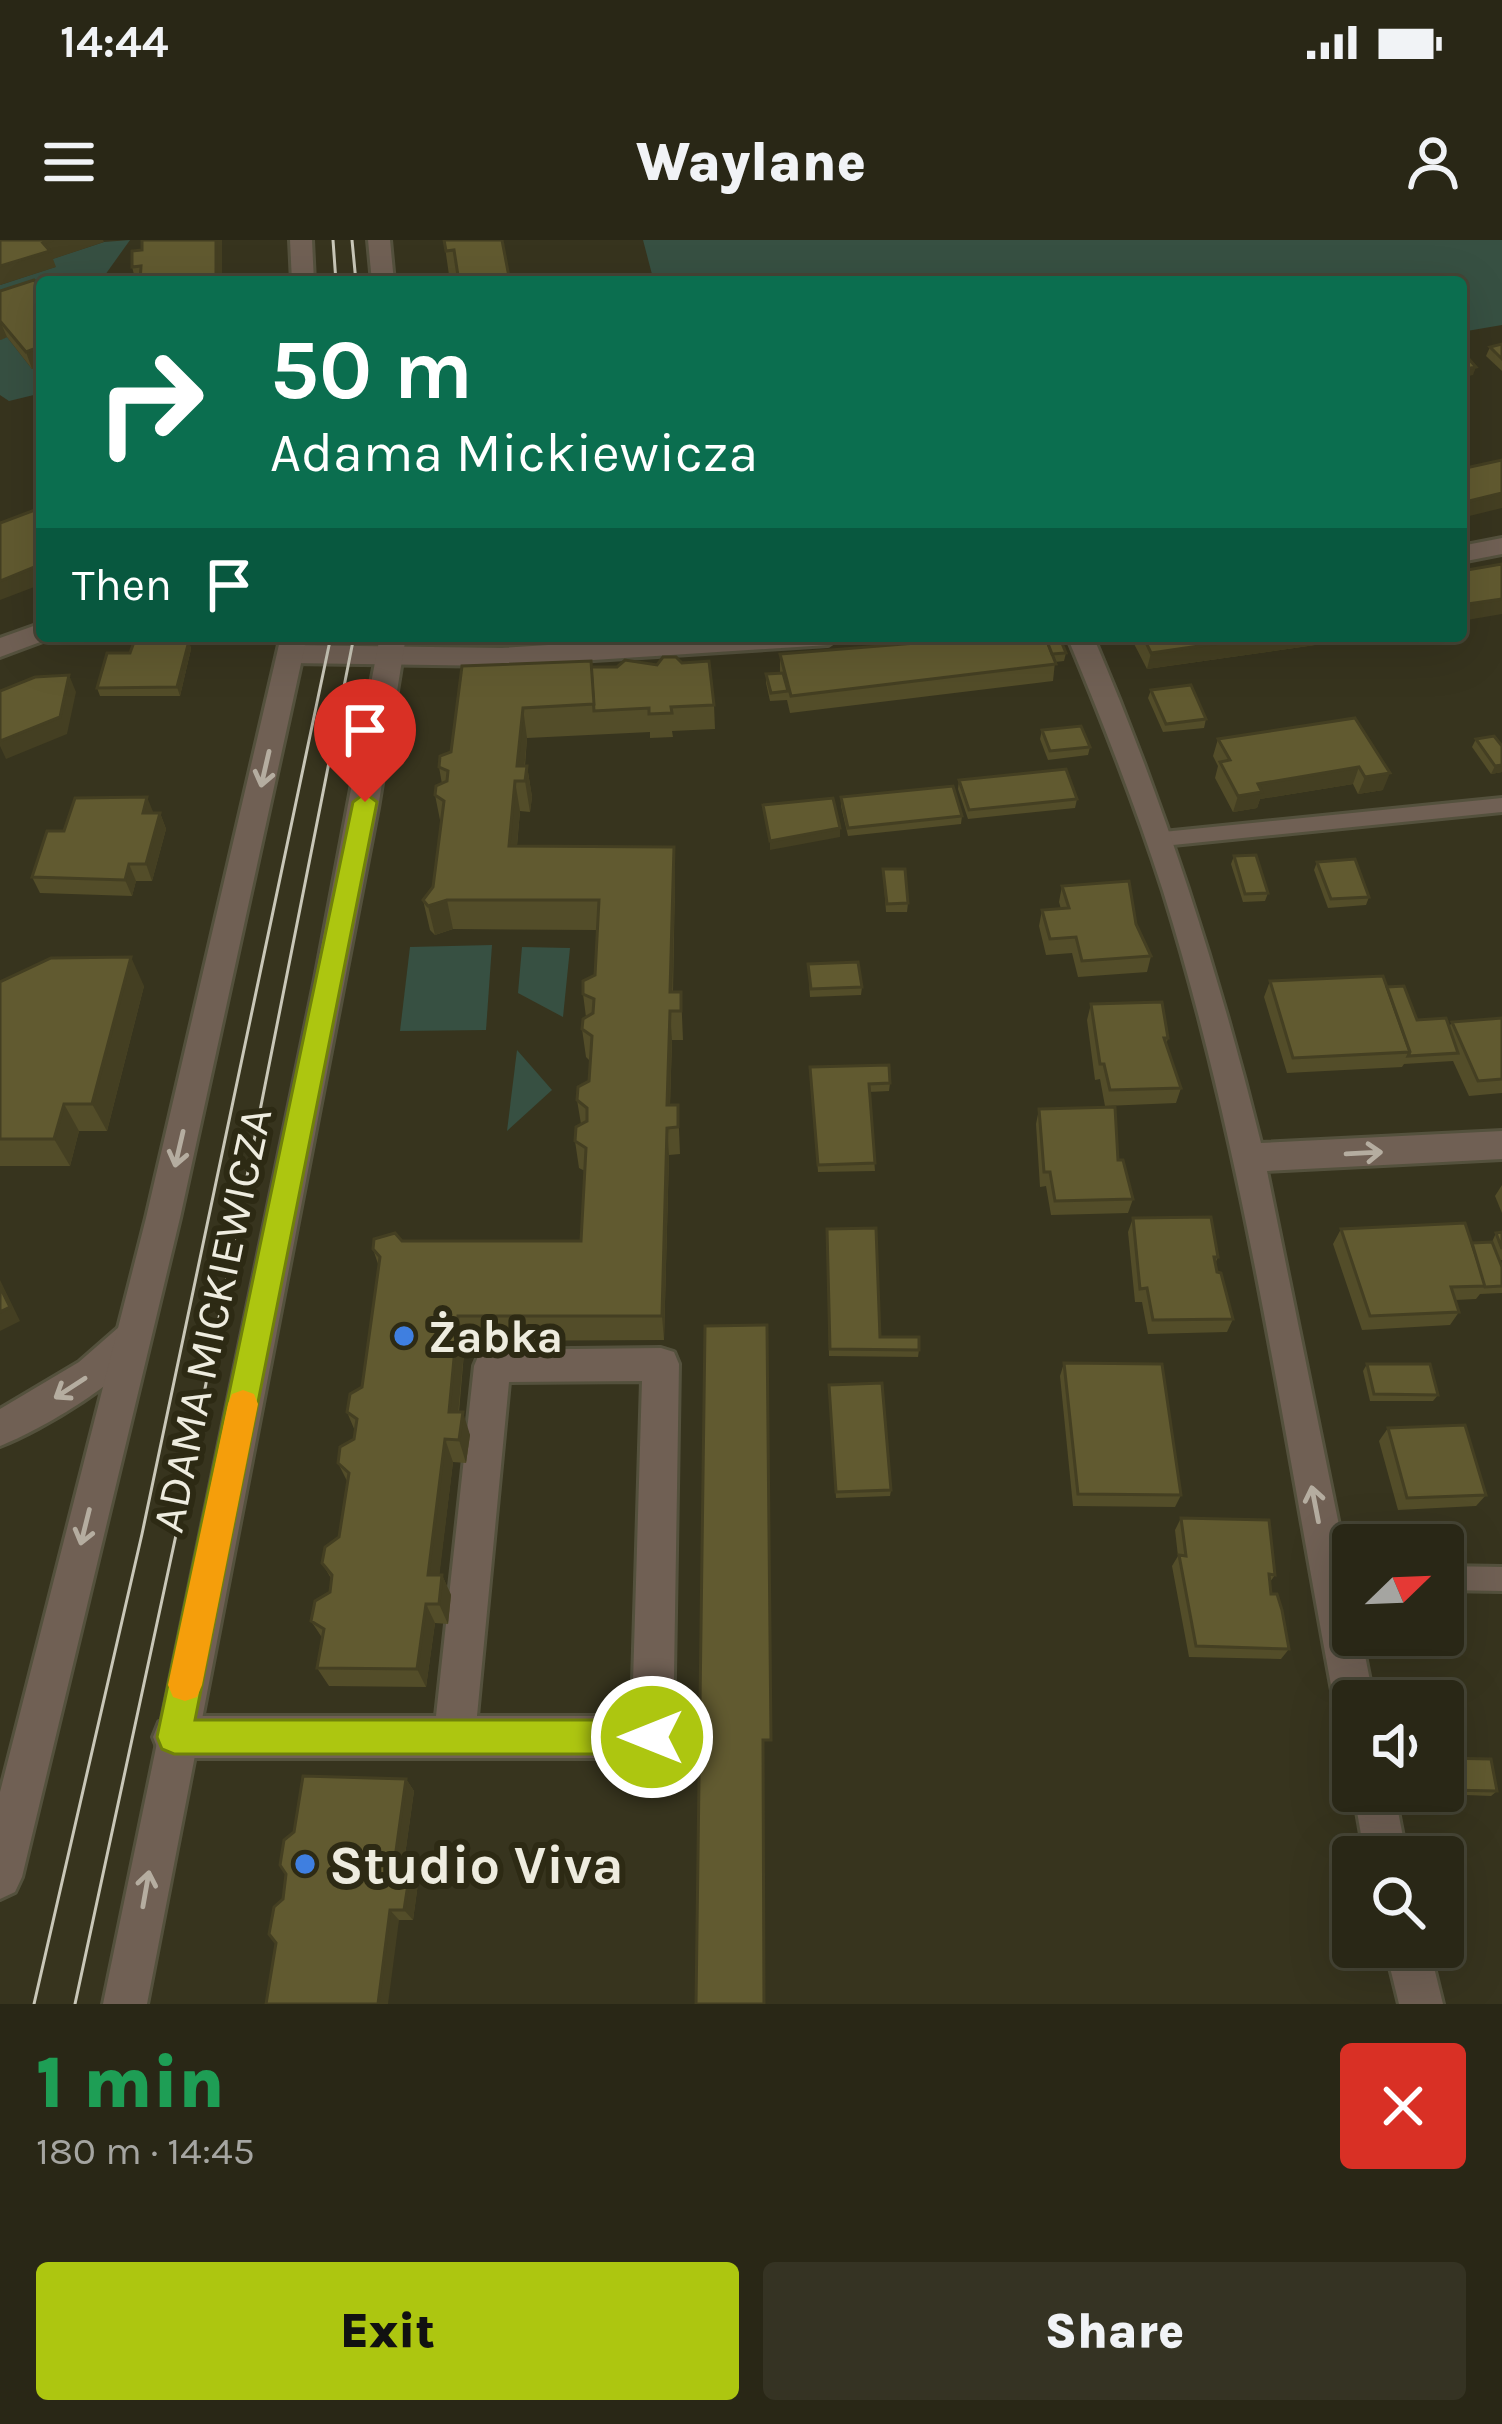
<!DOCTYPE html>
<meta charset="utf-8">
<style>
body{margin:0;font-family:Karla,sans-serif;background:#353323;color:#f1f3f6;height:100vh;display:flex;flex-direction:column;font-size:45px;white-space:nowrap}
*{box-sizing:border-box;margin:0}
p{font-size:39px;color:#a5a5a1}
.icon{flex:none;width:66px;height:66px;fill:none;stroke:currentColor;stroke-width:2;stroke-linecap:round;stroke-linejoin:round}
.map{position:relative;height:1764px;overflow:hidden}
.panel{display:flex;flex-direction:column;background:#292716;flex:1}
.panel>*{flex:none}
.guide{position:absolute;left:36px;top:36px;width:1431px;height:366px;border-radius:12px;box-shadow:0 12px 48px #0002,0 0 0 3px #454435;background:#0b6e4f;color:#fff;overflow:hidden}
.needle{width:78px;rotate:67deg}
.controls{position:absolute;left:1332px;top:1284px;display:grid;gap:24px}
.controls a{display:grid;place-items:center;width:132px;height:132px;border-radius:12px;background:#292716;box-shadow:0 12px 48px #0002,0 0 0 3px #454435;font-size:60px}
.pin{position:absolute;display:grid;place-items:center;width:102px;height:102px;color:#fff;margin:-123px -51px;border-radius:50% 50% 50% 0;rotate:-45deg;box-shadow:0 0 12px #0007}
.pin .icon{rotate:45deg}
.me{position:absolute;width:132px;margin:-66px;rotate:270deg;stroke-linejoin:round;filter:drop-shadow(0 0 9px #0008)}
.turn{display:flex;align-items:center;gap:42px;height:252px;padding:0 36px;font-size:54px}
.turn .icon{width:156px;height:156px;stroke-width:2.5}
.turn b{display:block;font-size:84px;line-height:102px}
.then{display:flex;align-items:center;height:114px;padding:0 36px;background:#0003;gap:24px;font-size:45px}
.round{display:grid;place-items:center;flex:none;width:126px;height:126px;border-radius:12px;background:#353323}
.summary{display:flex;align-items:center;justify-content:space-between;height:204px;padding:0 36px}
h1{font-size:72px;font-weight:800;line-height:90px;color:#1e9e55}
.button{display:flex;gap:24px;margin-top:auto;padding:24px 36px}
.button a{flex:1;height:138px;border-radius:12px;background:#adc610;color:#111;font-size:48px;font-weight:800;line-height:138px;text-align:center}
.button a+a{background:#353323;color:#f1f3f6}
.status{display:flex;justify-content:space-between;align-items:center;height:84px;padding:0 60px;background:#292716;direction:ltr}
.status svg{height:33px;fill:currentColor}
header{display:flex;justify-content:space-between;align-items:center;height:156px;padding:0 36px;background:#292716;font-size:54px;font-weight:800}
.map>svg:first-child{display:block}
</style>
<div class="status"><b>14:44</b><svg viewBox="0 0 49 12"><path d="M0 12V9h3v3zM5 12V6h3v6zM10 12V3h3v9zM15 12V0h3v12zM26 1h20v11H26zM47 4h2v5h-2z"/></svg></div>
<header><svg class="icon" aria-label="menu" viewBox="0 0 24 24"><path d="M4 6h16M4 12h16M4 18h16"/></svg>Waylane<svg class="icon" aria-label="person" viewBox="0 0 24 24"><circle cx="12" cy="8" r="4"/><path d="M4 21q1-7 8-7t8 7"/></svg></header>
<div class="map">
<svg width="1502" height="1764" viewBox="0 0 1502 1764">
<rect width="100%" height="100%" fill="#37341e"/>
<g fill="#375042">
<polygon points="130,0 100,42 42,42 42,59 0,70 0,45 55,27 49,20 104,2"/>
<polygon points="643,0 1502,0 1502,85 1461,92 1461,42 654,42"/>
<polygon points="7,97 32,129 42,125 42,153 9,161 0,155 0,100"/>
<polygon points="492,705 486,790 400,791 410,707"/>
<polygon points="522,707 570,708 563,777 518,753"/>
<polygon points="517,810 552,850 507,891"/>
</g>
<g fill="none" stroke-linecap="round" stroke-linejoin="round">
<g stroke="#54513d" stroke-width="6">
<g id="service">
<polygon points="1502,558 1502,572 1163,606 1154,599 1163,592"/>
<polygon points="1443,1326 1502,1327 1502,1351 1443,1350"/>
</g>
</g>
<g stroke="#54513d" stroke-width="6">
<g id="minor">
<polygon points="1502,298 1502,314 1461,322 1461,306"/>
<polygon points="42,383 42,396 51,398 0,417 0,398"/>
<polygon points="692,396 841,396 828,405 502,426 290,423 277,414 290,405 502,408"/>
<path d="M1067,396H1093C1164,562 1218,729 1261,903L1502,891V919L1267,931L1353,1354V1395H1361L1374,1461H1353V1481L1340,1475L1334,1461C1283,1190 1245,915 1163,651C1135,564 1102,480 1067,396Z"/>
<path d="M132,1082L145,1087L150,1098C131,1138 41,1190 0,1206V1169L79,1122L119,1087Z"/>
<path d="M661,1108L674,1112L679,1124L673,1497L667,1512L652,1518H174L159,1512L153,1497L159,1482L174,1476H436L474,1126L479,1114L492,1110ZM642,1141L632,1476H477L509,1142Z"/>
<polygon points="1353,1549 1394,1551 1407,1617 1365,1617"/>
<polygon points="1385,1707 1429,1707 1443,1764 1399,1764"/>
</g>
</g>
<g stroke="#54513d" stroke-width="6">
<g id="tertiary">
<polygon points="290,0 312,0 314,42 292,42"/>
<polygon points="368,0 390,0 394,42 372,42"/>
<polygon points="281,396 307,396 180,978 22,1637 15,1652 0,1659 0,1552 146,978"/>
<polygon points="380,396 406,396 378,568 147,1764 103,1764 315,739"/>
</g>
</g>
<use href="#service" fill="#706054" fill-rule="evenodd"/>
<use href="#minor" fill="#706054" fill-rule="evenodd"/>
<use href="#tertiary" fill="#706054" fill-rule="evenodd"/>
<g stroke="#c9c7b8" stroke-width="3">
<polyline points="333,0 336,42"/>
<polyline points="352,0 356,42"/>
<polyline points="34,1764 142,1294 331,396"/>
<polyline points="75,1764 176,1295 354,396"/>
</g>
</g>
<g fill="#534d29">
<polygon points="444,0 502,0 457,34 449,35"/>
<polygon points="132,11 222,42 136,42 132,27"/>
<polygon points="42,49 42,125 32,129 7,97 0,100 0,51"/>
<polygon points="1502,104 1502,131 1486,116 1490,107"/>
<polygon points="1130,396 1318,396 1315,405 1147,429"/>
<polygon points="915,399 1066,413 1064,421 1055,422 1053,441 790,473 787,460 770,461 766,443 766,434 780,433 780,414 915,403"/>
<polygon points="189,401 191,409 180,456 100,456 97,448 130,413"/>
<polygon points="591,427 714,465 715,489 672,491 673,497 650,498 650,492 527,498 525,526 527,526 532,557 530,572 520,571 517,606 674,607 675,637 673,752 681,752 683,800 672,800 670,865 678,865 680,914 669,915 664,1100 465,1101 459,1172 470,1195 466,1223 453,1222 439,1335 442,1335 451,1355 448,1384 435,1383 426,1447 329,1446 317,1428 323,1399 311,1381 330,1352 332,1340 322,1323 339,1297 348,1243 338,1223 354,1199 355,1191 347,1172 362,1147 379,1027 373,1009 402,1001 581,1001 585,931 579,928 575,901 581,884 577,860 589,841 590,821 586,817 582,789 586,777 583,754 595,735 598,690 453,689 435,695 430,690 423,660 433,647 441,585 435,555 442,544 439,527 451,512"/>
<polygon points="1151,450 1206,479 1204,488 1163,492 1148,458"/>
<polygon points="1355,478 1383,550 1358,554 1353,544 1260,559 1257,568 1233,572 1215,538 1218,526 1213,516 1218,499"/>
<polygon points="1042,490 1090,507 1088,515 1048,520 1040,499"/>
<polygon points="1476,499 1502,532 1491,534 1472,507"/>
<polygon points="959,540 1077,559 1075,568 968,579 958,549"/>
<polygon points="841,557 962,576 961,584 848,596 841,566"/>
<polygon points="153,573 160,573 166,589 152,641 136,641 132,656 40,653 32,637 64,591"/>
<polygon points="1234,616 1268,653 1265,661 1243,662 1231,624"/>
<polygon points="1317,622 1369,657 1366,665 1328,668 1314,630"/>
<polygon points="883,629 908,663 907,672 886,672"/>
<polygon points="1062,646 1136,684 1151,716 1147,732 1078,737 1072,713 1046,715 1039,686 1042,670 1061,669 1059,662"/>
<polygon points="808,724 862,747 861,755 810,757"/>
<polygon points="1270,741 1387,747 1417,780 1449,787 1452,782 1502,778 1502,853 1469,856 1453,821 1404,824 1402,827 1287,833 1264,757"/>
<polygon points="0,742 144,746 107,891 79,891 70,926 0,926"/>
<polygon points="1091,764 1168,798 1166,805 1181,848 1176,863 1105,866 1100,839 1095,840 1087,780"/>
<polygon points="810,827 890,843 889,851 869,852 875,931 818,932"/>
<polygon points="1039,869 1118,920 1133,959 1128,973 1051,975 1046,946 1040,947 1036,884"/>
<polygon points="1502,945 1502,973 1495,956"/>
<polygon points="1133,978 1218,1017 1215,1024 1217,1032 1233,1079 1227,1092 1148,1094 1142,1062 1135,1062 1128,992"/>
<polygon points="1341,989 1472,1003 1492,1002 1496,993 1502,992 1502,1020 1499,1021 1502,1027 1502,1053 1480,1054 1476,1059 1455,1060 1459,1072 1450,1085 1362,1090 1333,1004"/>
<polygon points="827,996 880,1097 919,1110 918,1117 829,1116"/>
<polygon points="1064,1123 1181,1255 1175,1267 1073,1266 1060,1136"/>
<polygon points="1367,1124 1438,1155 1433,1161 1370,1161 1363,1131"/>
<polygon points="829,1145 891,1250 890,1256 836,1258"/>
<polygon points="1388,1188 1486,1255 1476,1266 1398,1270 1379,1201"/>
<polygon points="1181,1278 1275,1335 1270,1342 1271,1354 1289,1409 1281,1419 1189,1417 1172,1326 1178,1316 1175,1290"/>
<polygon points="1443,1518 1497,1551 1491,1556 1440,1554 1440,1551 1443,1551"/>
<polygon points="406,1539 414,1551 404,1622 411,1625 419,1636 413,1680 399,1680 283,1659"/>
</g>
<g fill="#443f22">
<polygon points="53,0 103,0 104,2 53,19 56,27 0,45 0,26 43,3"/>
<rect x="216" y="0" width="6" height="42"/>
<polygon points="0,81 7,97 0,100"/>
<polygon points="42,106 42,125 32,129 26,112"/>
<polygon points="1476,127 1473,135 1461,138 1461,130"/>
<polygon points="1502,253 1502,268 1461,278 1461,263"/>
<polygon points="42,324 42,344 0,360 0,341"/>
<polygon points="1502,359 1502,374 1461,381 1461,365"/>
<polygon points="1268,396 1318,396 1315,405 1147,429 1151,413"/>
<polygon points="189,401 191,409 180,456 177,447"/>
<polygon points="69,435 76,452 67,494 6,519 0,506 0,501"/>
<polygon points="523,468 527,498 523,541 517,526"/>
<polygon points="1502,525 1502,532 1491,534 1495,526"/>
<polygon points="527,526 532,557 530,572 525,541"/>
<polygon points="1359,527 1353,544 1260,559 1257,568 1233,572 1238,556 1258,544"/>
<polygon points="1390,533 1383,550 1358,554 1365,537"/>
<polygon points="515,541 520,571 514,636 509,606"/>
<polygon points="147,557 154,574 143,573"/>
<polygon points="160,573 166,589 152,641 146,624"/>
<polygon points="840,588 840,597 770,610 770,601"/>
<polygon points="674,607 675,637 672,771 670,752"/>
<polygon points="129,624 136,641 132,656 125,640"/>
<polygon points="447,660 453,689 435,695 428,666"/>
<polygon points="131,717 144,746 107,891 92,864"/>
<polygon points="670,771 672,800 669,893 667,865"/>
<polygon points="64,864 79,891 70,926 54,899"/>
<polygon points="667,888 669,915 664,1100 662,1076"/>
<polygon points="0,1040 20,1081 0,1091"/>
<polygon points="458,1076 465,1101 456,1195 449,1172"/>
<polygon points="463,1172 470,1195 466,1223 459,1200"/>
<polygon points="445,1199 453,1222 437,1355 428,1335"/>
<polygon points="442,1335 451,1355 448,1384 439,1364"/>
<polygon points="426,1364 435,1383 426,1447 417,1429"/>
<polygon points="406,1539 414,1551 403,1629 395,1618"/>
<polygon points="411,1625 419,1636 413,1680 404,1670"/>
<polygon points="390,1670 399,1680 388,1764 378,1764"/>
</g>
<g fill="#615a30" stroke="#443f22" stroke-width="3">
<polygon points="0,0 53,0 43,3 50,11 0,26"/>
<polygon points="142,0 216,0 216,42 140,42 141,26 132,27 132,11 142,10"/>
<polygon points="444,0 502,0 510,42 459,42 454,10 446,11"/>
<polygon points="34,40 42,49 42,106 26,112 0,81 0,51"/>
<polygon points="1502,104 1502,119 1490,107"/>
<polygon points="1461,110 1476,127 1461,130"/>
<polygon points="1502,220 1502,253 1461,263 1461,229"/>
<polygon points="40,268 42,271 42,295 39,296 42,300 42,324 0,341 0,283"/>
<polygon points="1502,324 1502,359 1461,365 1461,331"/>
<polygon points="961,396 1045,396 1056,424 791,456 780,414 917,403 915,399"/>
<polygon points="1045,396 1059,396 1066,413 1052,414"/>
<polygon points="1143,396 1268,396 1151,413"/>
<polygon points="189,401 177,447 97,448 107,413 130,413 134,402"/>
<polygon points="663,417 676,417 682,423 709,421 714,465 671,467 672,473 649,474 649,468 594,471 591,427 617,427 625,420 657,425"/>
<polygon points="591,421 594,464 523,468 517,526 527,526 525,541 515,541 509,606 674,607 670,752 681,752 681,771 670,771 667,865 678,865 678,887 667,888 662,1076 458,1076 449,1172 463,1172 459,1200 445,1199 428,1335 442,1335 439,1364 426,1364 417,1429 317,1428 324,1389 311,1381 315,1361 330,1352 332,1335 322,1323 325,1307 339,1297 349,1233 338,1223 340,1207 354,1199 357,1179 347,1172 350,1154 362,1147 380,1017 373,1009 374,999 395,993 402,1001 581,1001 586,908 575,901 576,887 587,881 587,868 577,860 578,847 589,841 592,796 582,789 583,779 593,773 594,759 583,754 583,741 595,735 599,660 447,660 428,666 423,660 433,647 444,561 435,555 436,546 447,541 448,531 439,527 440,516 451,512 462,426"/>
<polygon points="783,433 788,451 771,453 766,434"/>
<polygon points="69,435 60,477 0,501 0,451 35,437"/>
<polygon points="1191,445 1206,479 1166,484 1151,450"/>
<polygon points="1355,478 1390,533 1365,537 1359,527 1258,544 1262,552 1238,556 1220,522 1230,520 1218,499"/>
<polygon points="1081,486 1090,507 1050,511 1042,490"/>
<polygon points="1494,496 1502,506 1502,525 1495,526 1476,499"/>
<polygon points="1066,529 1077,559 969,570 959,540"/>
<polygon points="953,546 962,576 848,588 841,557"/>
<polygon points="147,557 143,573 160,573 146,624 129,624 125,640 32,637 47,591 64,591 75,558"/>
<polygon points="833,558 840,588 770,601 763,565"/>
<polygon points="1256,615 1268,653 1245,654 1234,616"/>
<polygon points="1355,619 1369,657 1331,659 1317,622"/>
<polygon points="883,629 905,629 908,663 887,664"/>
<polygon points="1129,641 1136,684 1151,716 1082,721 1076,697 1050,699 1042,670 1069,668 1062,646"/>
<polygon points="131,717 92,864 64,864 54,899 0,899 0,742 51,718"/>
<polygon points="858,722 862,747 811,749 808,724"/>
<polygon points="1383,736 1410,812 1293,818 1270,741"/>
<polygon points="1404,746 1417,780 1446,778 1458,813 1408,816 1410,812 1387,747"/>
<polygon points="1162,762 1168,798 1164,798 1181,848 1110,850 1104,824 1100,824 1091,764"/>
<polygon points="1502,778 1502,839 1478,841 1452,782"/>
<polygon points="889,825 890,843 869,844 875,923 818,925 810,827"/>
<polygon points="1115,867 1118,920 1123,920 1133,959 1055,961 1050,932 1044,932 1039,869"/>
<polygon points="1211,977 1218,1017 1214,1017 1217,1032 1221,1033 1233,1079 1153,1080 1147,1048 1140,1049 1133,978"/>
<polygon points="1465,983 1486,1046 1451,1047 1459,1072 1370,1076 1341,989"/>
<polygon points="876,988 880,1097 919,1097 919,1110 830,1109 827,989"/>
<polygon points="1502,992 1502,1009 1496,993"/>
<polygon points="1492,1002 1502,1027 1502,1046 1485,1047 1472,1003"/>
<polygon points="0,1047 10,1067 0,1072"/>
<polygon points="767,1085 771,1500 763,1500 764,1764 696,1764 705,1086"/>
<polygon points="1064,1123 1162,1124 1181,1255 1078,1254"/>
<polygon points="1367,1124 1430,1124 1438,1155 1374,1154"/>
<polygon points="882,1143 891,1250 836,1252 829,1145"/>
<polygon points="1465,1185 1486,1255 1407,1258 1388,1188"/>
<polygon points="1181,1278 1269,1280 1275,1335 1269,1334 1271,1354 1277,1354 1282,1370 1289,1409 1196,1406 1179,1315 1186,1316"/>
<polygon points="1443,1518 1491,1519 1497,1551 1446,1550"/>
<polygon points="303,1536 406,1539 395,1618 411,1625 404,1670 390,1670 378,1764 266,1764 276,1703 269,1694 274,1667 283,1659 286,1634 280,1625 284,1600 294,1592"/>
</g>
<defs><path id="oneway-shaft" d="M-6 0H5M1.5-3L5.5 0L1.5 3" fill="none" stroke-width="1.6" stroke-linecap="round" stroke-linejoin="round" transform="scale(3)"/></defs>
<g stroke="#b5ada0">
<use href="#oneway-shaft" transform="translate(265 529) rotate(103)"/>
<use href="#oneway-shaft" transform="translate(179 909) rotate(103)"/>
<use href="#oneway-shaft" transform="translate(1364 913) rotate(-3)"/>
<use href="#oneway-shaft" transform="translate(70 1148) rotate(147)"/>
<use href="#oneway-shaft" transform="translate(1315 1264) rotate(-101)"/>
<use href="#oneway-shaft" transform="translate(85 1287) rotate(104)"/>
<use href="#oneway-shaft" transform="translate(146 1649) rotate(-80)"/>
</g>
<polygon fill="#adc610" stroke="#70810a" stroke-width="3" points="365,553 377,562 195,1480 652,1480 664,1485 669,1497 664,1509 652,1514 174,1514 162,1509 157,1497 353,562"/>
<polygon fill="#f59e0b" points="243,1150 254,1154 258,1164 202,1445 197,1457 185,1461 173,1457 168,1445 228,1164 232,1154"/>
<g fill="#3f7fe0" stroke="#2d2a14" stroke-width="4.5">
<circle cx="404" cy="1096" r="12"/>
<circle cx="305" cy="1624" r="12"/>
</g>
<g text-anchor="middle" stroke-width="12" stroke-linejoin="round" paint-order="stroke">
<g font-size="45" fill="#eeecdf" stroke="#2d2a14">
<text transform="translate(211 1080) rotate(-78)" y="16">ADAMA MICKIEWICZA</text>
</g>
<g font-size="45" font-weight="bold" fill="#eeecdf" stroke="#2d2a14" text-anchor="start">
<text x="428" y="1112">Żabka</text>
</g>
<g font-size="54" font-weight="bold" fill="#eeecdf" stroke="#2d2a14" text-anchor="start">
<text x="329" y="1643">Studio Viva</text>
</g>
</g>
</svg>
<div class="controls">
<a><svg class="needle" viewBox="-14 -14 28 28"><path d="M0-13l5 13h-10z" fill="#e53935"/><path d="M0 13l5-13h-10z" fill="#a5a5a1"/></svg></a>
<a><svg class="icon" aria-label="sound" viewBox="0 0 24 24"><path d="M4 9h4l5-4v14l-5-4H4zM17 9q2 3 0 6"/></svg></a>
<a><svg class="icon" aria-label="search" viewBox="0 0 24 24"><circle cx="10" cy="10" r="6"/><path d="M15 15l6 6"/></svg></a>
</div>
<div class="pin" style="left:365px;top:562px;background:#d93025"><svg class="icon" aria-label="arrive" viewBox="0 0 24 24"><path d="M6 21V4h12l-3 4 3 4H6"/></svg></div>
<svg class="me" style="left:652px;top:1497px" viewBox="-20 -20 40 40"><circle r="17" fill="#adc610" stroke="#fff" stroke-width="3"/><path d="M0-11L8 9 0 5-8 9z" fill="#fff"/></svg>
<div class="guide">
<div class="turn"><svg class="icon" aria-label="right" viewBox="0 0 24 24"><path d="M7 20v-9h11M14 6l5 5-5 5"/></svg><div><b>50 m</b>Adama Mickiewicza</div></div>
<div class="then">Then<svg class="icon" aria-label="arrive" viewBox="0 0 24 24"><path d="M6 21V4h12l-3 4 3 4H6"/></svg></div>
</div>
</div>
<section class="panel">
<div class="summary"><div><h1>1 min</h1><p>180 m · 14:45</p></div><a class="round" style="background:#d93025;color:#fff"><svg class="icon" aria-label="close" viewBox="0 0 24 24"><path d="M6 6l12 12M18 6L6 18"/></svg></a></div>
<div class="button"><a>Exit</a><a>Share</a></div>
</section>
